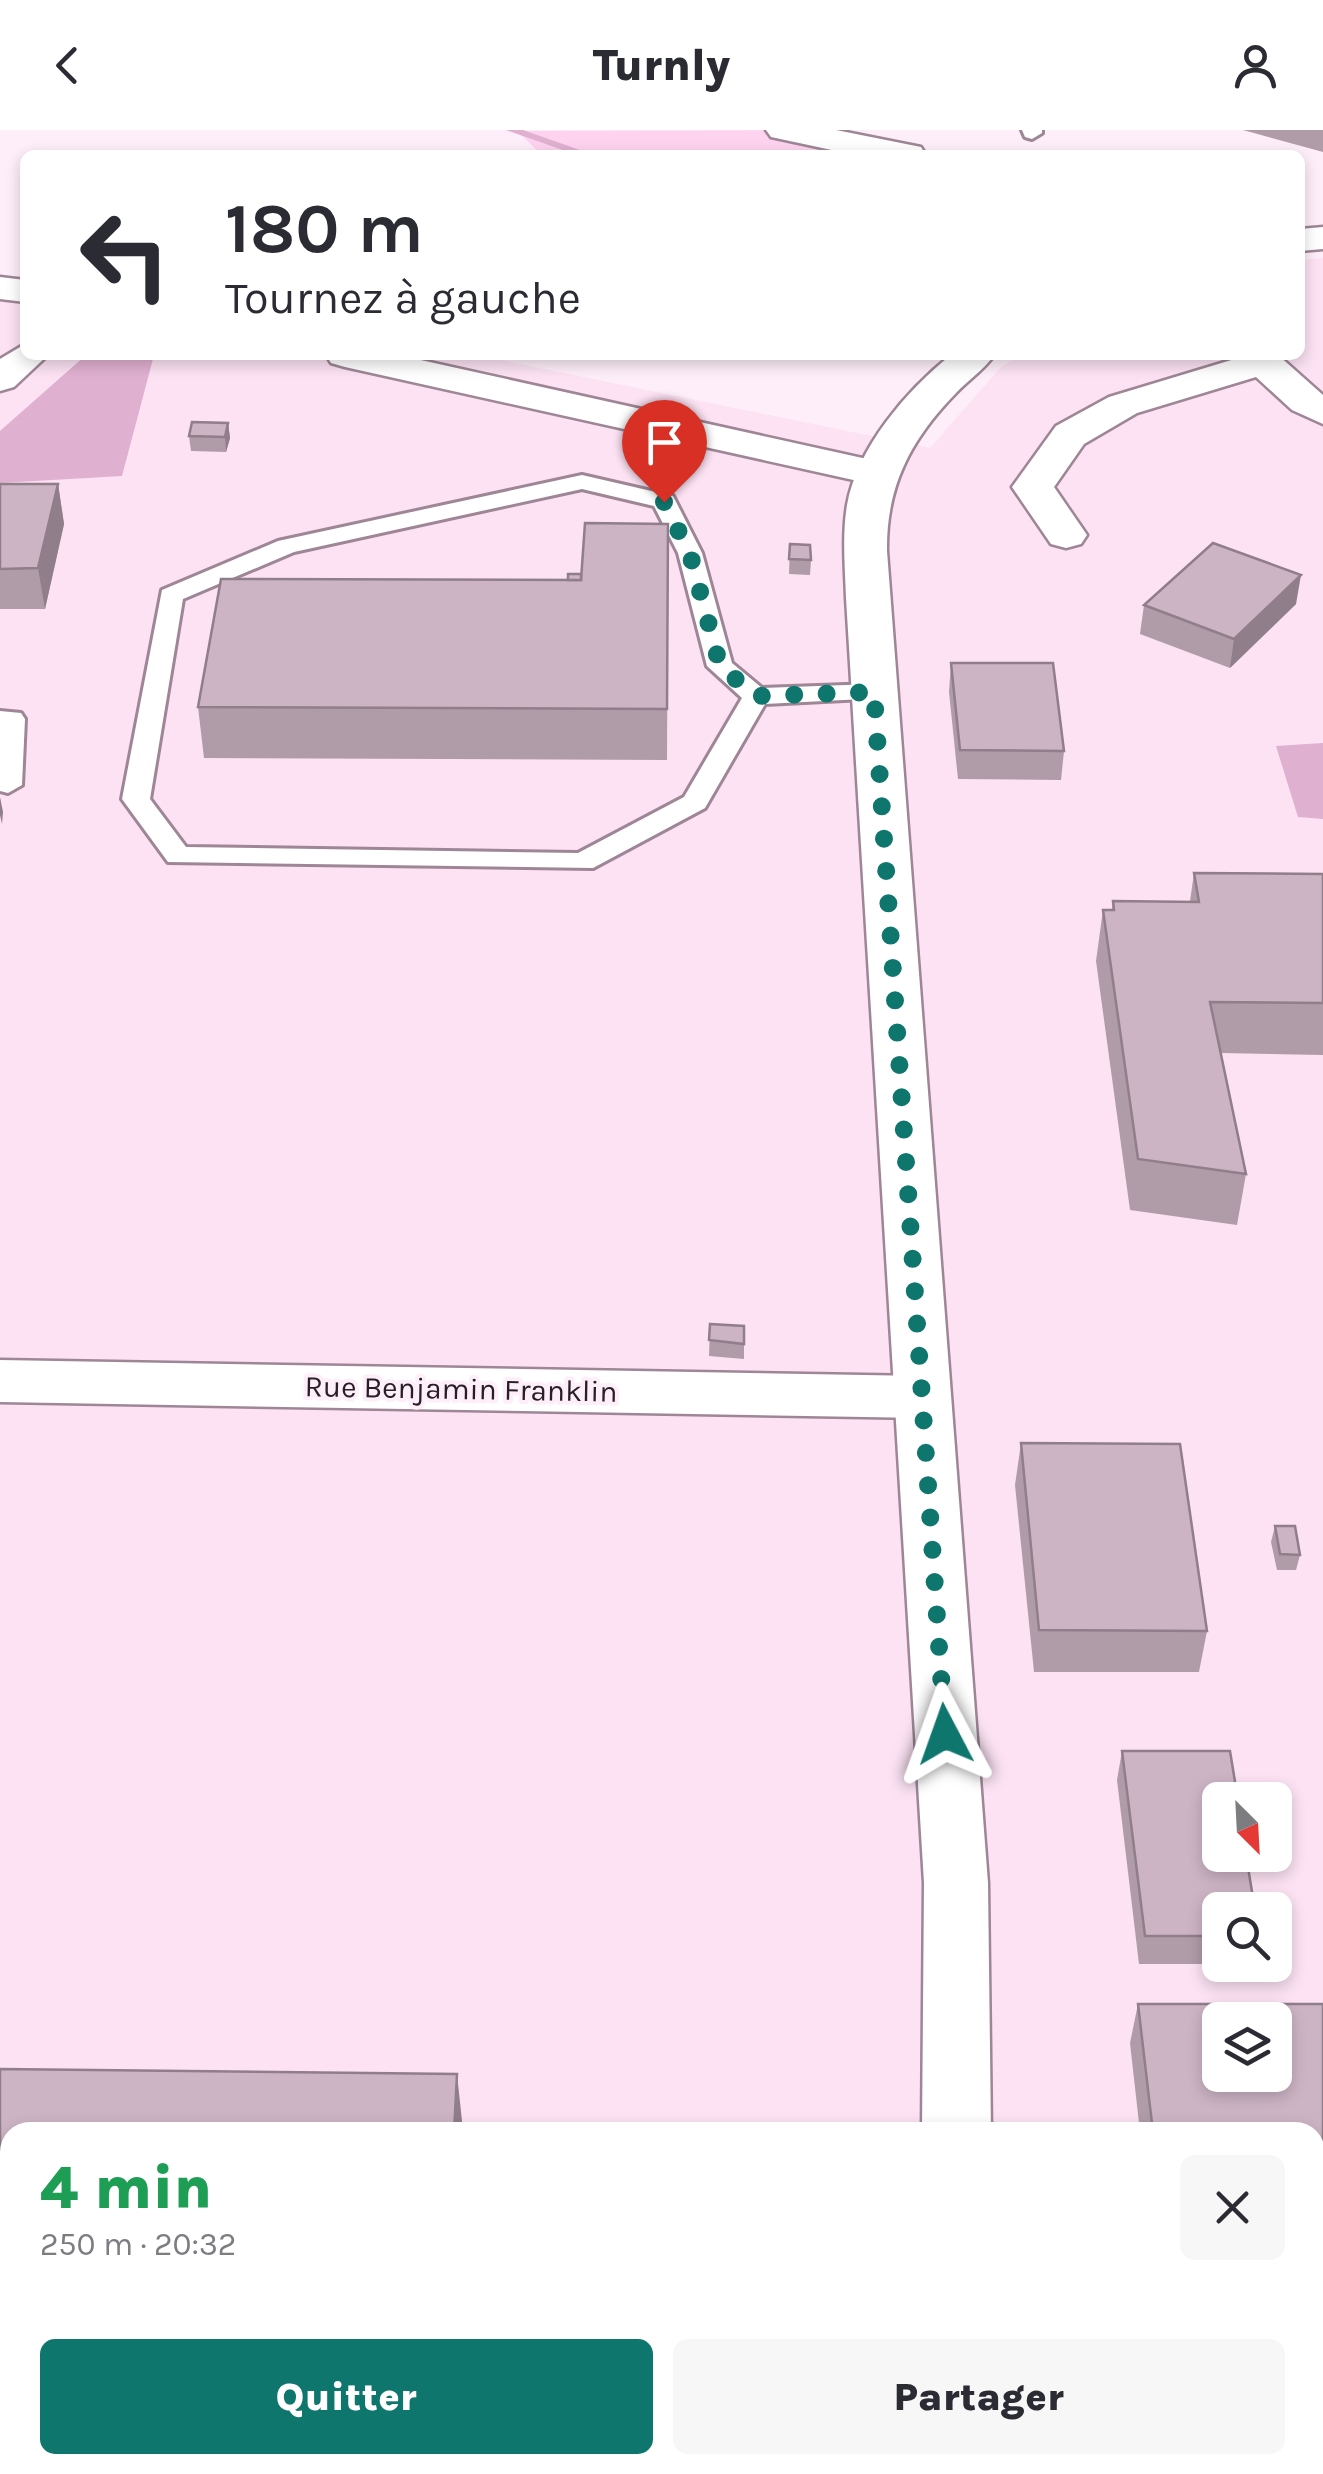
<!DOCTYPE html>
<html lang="fr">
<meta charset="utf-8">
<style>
body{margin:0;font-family:Karla,sans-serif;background:#f7f7f7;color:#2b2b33;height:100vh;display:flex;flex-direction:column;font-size:38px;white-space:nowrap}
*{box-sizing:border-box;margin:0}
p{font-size:32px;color:#7c7c81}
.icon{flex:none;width:55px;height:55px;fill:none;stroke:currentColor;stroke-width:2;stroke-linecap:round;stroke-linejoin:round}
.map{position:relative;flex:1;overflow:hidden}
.details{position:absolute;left:0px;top:1992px;width:1325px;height:352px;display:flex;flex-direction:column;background:#fff;border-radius:30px 30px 0 0;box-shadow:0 5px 15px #0003}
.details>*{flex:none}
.guide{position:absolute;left:20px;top:20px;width:1285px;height:210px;border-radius:15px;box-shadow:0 5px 15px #0003;background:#fff;color:#2b2b33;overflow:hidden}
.needle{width:65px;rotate:156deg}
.buttons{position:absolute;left:1202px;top:1652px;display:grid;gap:20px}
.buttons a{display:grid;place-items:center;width:90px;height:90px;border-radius:15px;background:#fff;box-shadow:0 5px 15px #0003;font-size:50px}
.pin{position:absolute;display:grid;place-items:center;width:85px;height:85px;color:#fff;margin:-102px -42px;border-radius:50% 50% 50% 0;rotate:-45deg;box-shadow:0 0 10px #0007}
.pin .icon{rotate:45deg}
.me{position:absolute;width:110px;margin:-55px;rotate:356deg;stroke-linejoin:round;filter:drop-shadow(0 0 8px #0008)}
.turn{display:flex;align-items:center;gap:35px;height:210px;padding:0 40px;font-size:45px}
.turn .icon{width:130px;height:130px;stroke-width:2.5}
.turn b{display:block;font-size:70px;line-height:85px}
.round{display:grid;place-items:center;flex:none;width:105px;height:105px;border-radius:15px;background:#f7f7f7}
.overview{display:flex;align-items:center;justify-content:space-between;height:170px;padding:0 40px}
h1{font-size:60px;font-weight:800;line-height:75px;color:#1e9e55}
.action{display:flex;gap:20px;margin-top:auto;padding:20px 40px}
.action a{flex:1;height:115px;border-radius:15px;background:#0f766e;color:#fff;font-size:40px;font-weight:800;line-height:115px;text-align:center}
.action a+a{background:#f7f7f7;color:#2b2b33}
header{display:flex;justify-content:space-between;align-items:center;height:130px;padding:0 40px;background:#fff;font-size:45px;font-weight:800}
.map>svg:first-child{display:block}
</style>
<header><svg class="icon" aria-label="back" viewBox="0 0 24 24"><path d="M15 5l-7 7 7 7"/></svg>Turnly<svg class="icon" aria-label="person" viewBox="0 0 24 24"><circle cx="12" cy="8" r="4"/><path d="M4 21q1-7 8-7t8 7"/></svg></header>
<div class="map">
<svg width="1323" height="2344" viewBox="0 0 1323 2344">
<rect width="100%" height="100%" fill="#feeef9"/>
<path fill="#fce2f3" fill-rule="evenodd" d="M1323,128V2344H0V148L25,145V225H476L930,318L1001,237L1021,225H1300V130ZM1220,1670H1275V1725H1220ZM1220,1780H1275V1835H1220ZM1220,1890H1275V1945H1220ZM10,2002H1315V2335H10Z"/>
<polygon fill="#fed3f0" points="803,0 841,25 542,25 517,1"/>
<g fill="#e0b0d1">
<polygon points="86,225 154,225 122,346 0,353 0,301"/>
<polygon points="1323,613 1323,689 1298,687 1276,616"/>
</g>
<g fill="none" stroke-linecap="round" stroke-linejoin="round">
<polygon fill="#e0b0d1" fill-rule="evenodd" points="506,0 523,0 594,25 577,25"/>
<g stroke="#9e8696" stroke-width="6">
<g id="service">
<polygon points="1022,0 1042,0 1042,3 1032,9 1025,7"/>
<path d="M582,345L673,366L702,423L732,533L762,558L874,554L887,562L883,568L765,574L705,678L593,738L168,732L122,669L162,460L278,411ZM582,359L654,376L678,423L707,536L742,568L684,667L578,723L186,717L150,669L183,469L294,422Z"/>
<polygon points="0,581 21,583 25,589 22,655 8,663 0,661"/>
</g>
</g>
<g stroke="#9e8696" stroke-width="5">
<g id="minor">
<polygon points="766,0 836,0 921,17 926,25 855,25 771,7"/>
<polygon points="0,147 25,150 25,172 0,169"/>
<polygon points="25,214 25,225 48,225 14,257 0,261 0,229"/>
<polygon points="326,225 398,225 876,331 890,334 896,343 890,352 876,355 345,237 331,233"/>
<polygon points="1236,225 1278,225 1323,265 1323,294 1292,280 1256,247 1137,283 1084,314 1054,357 1087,405 1081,414 1066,418 1051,414 1012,357 1056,296 1109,267 1238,228"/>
<polygon points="0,1230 922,1246 942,1252 950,1267 942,1282 922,1288 0,1272"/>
</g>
</g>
<g stroke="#9e8696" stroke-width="5">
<g id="tertiary">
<polygon points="1323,97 1323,119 1300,121 1300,99"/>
<path d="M951,225H994C984,240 968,250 956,263C911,309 886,356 887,421L988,1753L991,2002H922L924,1753L846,468C845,438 842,405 847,375C857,318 907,260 951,225Z"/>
<polygon points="872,2335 946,2335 945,2344 869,2344"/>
</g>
</g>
<use href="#service" fill="#fff" fill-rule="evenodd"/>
<use href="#minor" fill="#fff" fill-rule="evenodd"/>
<use href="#tertiary" fill="#fff" fill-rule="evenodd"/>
</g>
<g fill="#b09ba9">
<polygon points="1243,0 1323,0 1323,22"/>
<polygon points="228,293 230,308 226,322 191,321 189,306"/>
<polygon points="0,354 58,354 64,394 45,479 0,479"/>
<polygon points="668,394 667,630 204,628 198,577 568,450 581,444"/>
<polygon points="790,414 811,430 810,445 789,444"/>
<polygon points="1296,474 1230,538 1140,504 1144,475"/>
<polygon points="951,533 1064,621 1061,650 958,649 949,562"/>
<polygon points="1194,743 1323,744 1323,925 1221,923 1246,1044 1237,1095 1130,1080 1096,831 1103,780 1112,780 1113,771 1190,771"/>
<polygon points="710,1194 744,1196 744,1229 709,1226"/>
<polygon points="1021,1313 1207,1501 1199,1542 1034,1542 1015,1355"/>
<polygon points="1275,1396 1300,1425 1296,1440 1277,1440 1271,1412"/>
<polygon points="1122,1621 1220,1780 1220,1834 1139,1834 1117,1650"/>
<polygon points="1138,1874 1323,1874 1323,2145 1315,2145 1315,2002 1140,2002 1130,1913"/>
<polygon points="1065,2335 1220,2335 1221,2344 1065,2344"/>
</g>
<g fill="#907e8a">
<polygon points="228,293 230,308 226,322 225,307"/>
<polygon points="58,354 64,394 45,479 38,438"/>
<polygon points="1301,445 1296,474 1230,538 1234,509"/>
<polygon points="0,667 3,682 2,694 0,685"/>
<polygon points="457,1944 462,1991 461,2002 454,2002"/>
<polygon points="433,2335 441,2335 440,2344 432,2344"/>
</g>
<g fill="#cdb4c5" stroke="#907e8a" stroke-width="2.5" fill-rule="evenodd">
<polygon points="192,292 228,293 225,307 189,306"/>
<polygon points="0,354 58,354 38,438 0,439"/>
<polygon points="585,393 668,394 667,579 198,577 221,449 581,450"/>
<polygon points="1213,413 1301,445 1234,509 1144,475"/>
<polygon points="790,414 810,415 811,430 789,429"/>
<rect x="568" y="444" width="13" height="6"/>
<polygon points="951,533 1053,533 1064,621 960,620"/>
<polygon points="1194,743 1323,744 1323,873 1210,872 1246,1044 1138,1029 1103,780 1114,780 1113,771 1199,772"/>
<polygon points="710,1194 744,1196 744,1214 709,1210"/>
<polygon points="1021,1313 1180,1314 1207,1501 1039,1500"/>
<polygon points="1275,1396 1295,1396 1300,1425 1280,1424"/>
<polygon points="1122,1621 1230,1621 1238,1670 1220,1670 1220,1725 1246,1725 1255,1780 1220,1780 1220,1806 1145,1806"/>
<path d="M1138,1874H1323V2107H1315V2002H1153ZM1220,1890H1275V1945H1220Z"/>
<polygon points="0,1939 457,1944 454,2002 10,2002 10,2335 433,2335 432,2344 0,2344"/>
<polygon points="1075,2335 1220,2335 1221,2344 1076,2344"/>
</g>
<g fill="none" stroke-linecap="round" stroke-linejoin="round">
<polyline stroke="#0f766e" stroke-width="18" stroke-dasharray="0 32.4" points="664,372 690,424 720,536 756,566 874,562 945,1604"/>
</g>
<g text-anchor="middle" stroke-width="8" stroke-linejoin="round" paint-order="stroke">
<g font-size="30" fill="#281e25" stroke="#feeef9">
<text transform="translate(461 1259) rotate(1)" y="10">Rue Benjamin Franklin</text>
</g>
</g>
</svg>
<div class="buttons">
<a><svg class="needle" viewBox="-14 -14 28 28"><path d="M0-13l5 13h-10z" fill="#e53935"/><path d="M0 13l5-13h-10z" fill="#7c7c81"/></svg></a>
<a><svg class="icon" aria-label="search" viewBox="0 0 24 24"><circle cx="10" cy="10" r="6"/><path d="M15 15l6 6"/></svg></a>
<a><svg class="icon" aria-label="layers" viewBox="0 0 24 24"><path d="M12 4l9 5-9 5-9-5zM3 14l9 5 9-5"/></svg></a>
</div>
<div class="pin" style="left:664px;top:372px;background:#d93025"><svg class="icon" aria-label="arrive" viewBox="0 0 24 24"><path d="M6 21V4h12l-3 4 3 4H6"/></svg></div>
<svg class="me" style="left:945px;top:1604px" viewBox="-20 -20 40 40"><path d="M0-17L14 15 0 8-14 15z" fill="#0f766e" stroke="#fff" stroke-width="4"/></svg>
<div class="guide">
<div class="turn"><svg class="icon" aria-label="left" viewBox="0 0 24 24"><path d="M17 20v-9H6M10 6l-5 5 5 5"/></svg><div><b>180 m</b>Tournez à gauche</div></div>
</div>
<section class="details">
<div class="overview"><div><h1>4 min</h1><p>250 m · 20:32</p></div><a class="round"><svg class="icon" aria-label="close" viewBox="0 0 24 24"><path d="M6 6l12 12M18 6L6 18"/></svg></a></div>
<div class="action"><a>Quitter</a><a>Partager</a></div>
</section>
</div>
